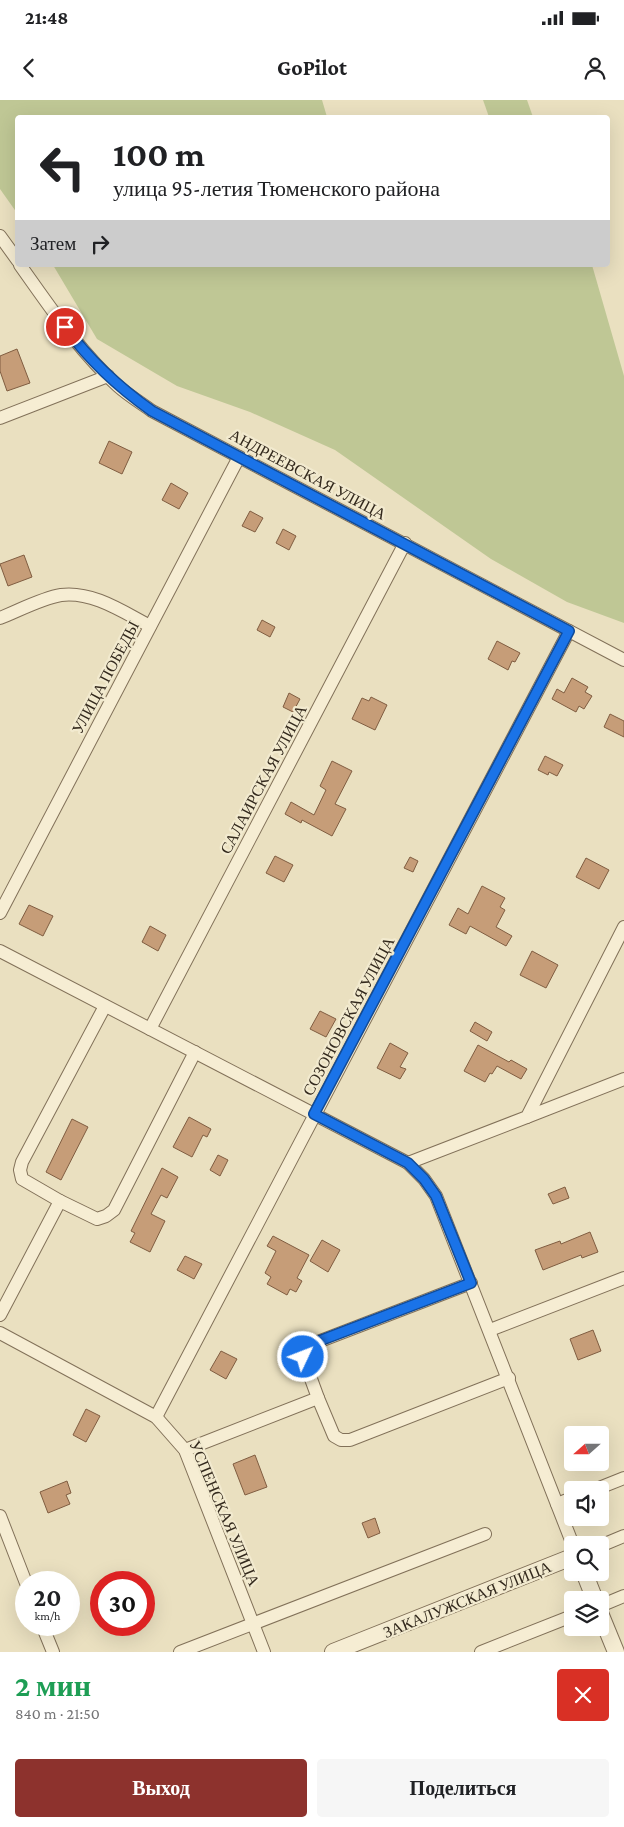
<!DOCTYPE html>
<html lang="ru">
<meta charset="utf-8">
<style>
body{margin:0;font-family:"Crimson Pro",serif;background:#f6f6f6;color:#202124;height:100vh;display:flex;flex-direction:column;font-size:19px;white-space:nowrap}
*{box-sizing:border-box;margin:0}
p{font-size:16px;color:#757577}
.icon{flex:none;width:28px;height:28px;fill:none;stroke:currentColor;stroke-width:2;stroke-linecap:round;stroke-linejoin:round}
.map{position:relative;height:1552px;overflow:hidden}
.drawer{display:flex;flex-direction:column;background:#fff;flex:1}
.drawer>*{flex:none}
.hud{position:absolute;left:15px;top:15px;width:595px;height:152px;border-radius:5px;box-shadow:0 5px 20px #0002;background:#fff;color:#202124;overflow:hidden}
.needle{width:32px;rotate:249deg}
.tools{position:absolute;left:564px;top:1326px;display:grid;gap:10px}
.tools a{display:grid;place-items:center;width:45px;height:45px;border-radius:5px;background:#fff;box-shadow:0 5px 20px #0002;font-size:25px}
.speed{position:absolute;left:15px;top:1471px;display:flex;gap:10px;font-size:25px;font-weight:700;text-align:center}
.speed>*{display:grid;place-content:center;width:65px;height:65px;border-radius:50%;background:#fff;box-shadow:0 5px 20px #0002;line-height:1}
.speed small{font-size:12px;font-weight:400}
.speed .limit{border:8px solid #d22;background:#fff;color:#111}
.pin{position:absolute;display:grid;place-items:center;width:42px;height:42px;color:#fff;margin:-21px;border:2px solid #fff;border-radius:50%;box-shadow:0 1px 5px #0007}
.me{position:absolute;width:55px;margin:-28px;rotate:47deg;stroke-linejoin:round;filter:drop-shadow(0 0 4px #0008)}
.turn{display:flex;align-items:center;gap:18px;height:105px;padding:0 15px;font-size:22px}
.turn .icon{width:65px;height:65px;stroke-width:2.5}
.turn b{display:block;font-size:35px;line-height:42px}
.then{display:flex;align-items:center;height:48px;padding:0 15px;background:#0003;gap:10px;font-size:19px}
.round{display:grid;place-items:center;flex:none;width:52px;height:52px;border-radius:5px;background:#f6f6f6}
.overview{display:flex;align-items:center;justify-content:space-between;height:85px;padding:0 15px}
h1{font-size:30px;font-weight:700;line-height:38px;color:#1e9e55}
.primary-button{display:flex;gap:10px;margin-top:auto;padding:10px 15px}
.primary-button a{flex:1;height:58px;border-radius:5px;background:#8d322d;color:#fff;font-size:20px;font-weight:700;line-height:58px;text-align:center}
.primary-button a+a{background:#f6f6f6;color:#202124}
.status{display:flex;justify-content:space-between;align-items:center;height:35px;padding:0 25px;background:#fff;direction:ltr}
.status svg{height:14px;fill:currentColor}
header{display:flex;justify-content:space-between;align-items:center;height:65px;padding:0 15px;background:#fff;font-size:22px;font-weight:700}
.map>svg:first-child{display:block}
</style>
<div class="status"><b>21:48</b><svg viewBox="0 0 49 12"><path d="M0 12V9h3v3zM5 12V6h3v6zM10 12V3h3v9zM15 12V0h3v12zM26 1h20v11H26zM47 4h2v5h-2z"/></svg></div>
<header><svg class="icon" aria-label="back" viewBox="0 0 24 24"><path d="M15 5l-7 7 7 7"/></svg>GoPilot<svg class="icon" aria-label="person" viewBox="0 0 24 24"><circle cx="12" cy="8" r="4"/><path d="M4 21q1-7 8-7t8 7"/></svg></header>
<div class="map">
<svg width="624" height="1552" viewBox="0 0 624 1552">
<rect width="100%" height="100%" fill="#eae0c0"/>
<g fill="#bfc795">
<polygon points="0,0 322,0 327,17 18,18 17,113 0,89"/>
<polygon points="483,0 527,0 533,17 489,17"/>
<polygon points="53,165 592,165 624,276 624,523 567,502 491,459 335,350 250,312 177,286 97,239"/>
</g>
<g fill="#c69d78" stroke="#805d41">
<polygon points="17,249 30,283 7,291 0,271 0,256"/>
<polygon points="109,341 132,352 122,374 99,363"/>
<polygon points="171,383 188,393 179,409 162,400"/>
<polygon points="250,411 263,418 255,432 242,426"/>
<polygon points="283,429 296,436 289,450 276,443"/>
<polygon points="24,455 32,477 8,486 0,464"/>
<polygon points="262,520 275,527 270,537 257,530"/>
<polygon points="497,541 520,553 515,562 512,561 508,570 488,559"/>
<polygon points="572,578 588,587 585,592 592,596 584,609 579,606 576,612 552,599 557,589 564,593"/>
<polygon points="289,593 300,599 293,612 283,607"/>
<polygon points="371,597 387,605 375,630 352,619 362,598 369,601"/>
<polygon points="610,614 624,621 624,637 604,627"/>
<polygon points="545,656 563,665 557,676 549,672 548,675 538,670"/>
<polygon points="332,661 352,671 335,704 346,709 332,736 302,720 301,723 285,714 291,702 314,715 326,690 320,686"/>
<polygon points="275,756 293,765 284,782 266,773"/>
<polygon points="410,757 418,761 413,772 404,768"/>
<polygon points="586,758 609,770 599,789 576,777"/>
<polygon points="482,786 505,798 500,807 505,810 496,827 512,836 506,846 470,826 466,834 449,825 458,808 468,814"/>
<polygon points="29,805 53,816 43,836 19,824"/>
<polygon points="150,826 166,835 158,851 142,842"/>
<polygon points="532,851 558,865 546,888 520,875"/>
<polygon points="320,911 336,919 326,937 310,929"/>
<polygon points="475,922 492,932 487,941 470,931"/>
<polygon points="390,943 408,953 400,967 406,969 400,979 377,968"/>
<polygon points="478,945 509,962 511,960 527,969 521,979 497,966 492,974 490,973 485,982 464,971"/>
<polygon points="189,1017 211,1029 207,1037 203,1035 192,1057 173,1047"/>
<polygon points="72,1019 88,1027 61,1080 46,1072"/>
<polygon points="218,1055 228,1060 220,1076 210,1070"/>
<polygon points="162,1068 178,1077 167,1098 161,1095 151,1114 165,1121 150,1152 130,1142 135,1133 131,1131"/>
<polygon points="565,1087 569,1098 553,1104 548,1094"/>
<polygon points="590,1132 598,1152 582,1158 581,1155 543,1170 535,1150 560,1141 561,1144"/>
<polygon points="273,1136 309,1155 297,1178 302,1181 296,1192 290,1189 287,1195 267,1184 271,1177 265,1173 276,1151 267,1146"/>
<polygon points="322,1140 340,1150 328,1172 310,1161"/>
<polygon points="185,1156 202,1164 194,1179 177,1170"/>
<polygon points="593,1230 601,1251 578,1260 570,1239"/>
<polygon points="221,1251 237,1259 226,1279 210,1270"/>
<polygon points="86,1309 100,1316 86,1342 73,1335"/>
<polygon points="255,1355 267,1387 245,1395 233,1364"/>
<polygon points="67,1381 71,1393 66,1395 70,1404 48,1413 40,1392"/>
<polygon points="375,1418 380,1433 368,1438 362,1423"/>
</g>
<g fill="none" stroke-linecap="round" stroke-linejoin="round">
<g stroke="#827159" stroke-width="14">
<g id="minor">
<polyline points="0,136 18,161"/>
<path d="M20,165C50,207 79,251 118,286C128,295 141,303 152,311L624,560"/>
<polyline points="0,318 108,276"/>
<path d="M0,518C18,511 42,498 61,495C93,491 123,512 150,526"/>
<polyline points="0,813 239,357"/>
<polyline points="0,851 408,1063 424,1079 436,1096 573,1445"/>
<polyline points="150,929 405,443"/>
<polyline points="527,1017 624,979"/>
<polyline points="408,1063 527,1017 624,827"/>
<polyline points="60,1101 97,1119 106,1116 114,1110 195,952"/>
<polyline points="0,1215 60,1101 22,1079 20,1070 22,1062 105,906"/>
<polyline points="490,1230 624,1178"/>
<polyline points="0,1233 156,1317 185,1350 264,1552"/>
<polyline points="318,1298 334,1336 341,1340 350,1340 509,1278"/>
<polyline points="156,1317 569,531"/>
<polyline points="185,1350 318,1298 303,1257 305,1249 315,1243 471,1183"/>
<polyline points="594,1390 624,1378"/>
<polyline points="557,1404 572,1398"/>
<polyline points="0,1416 26,1483"/>
<polyline points="600,1446 624,1436"/>
<polyline points="600,1506 624,1496"/>
<polyline points="42,1525 53,1552"/>
<polyline points="180,1552 485,1434"/>
<polyline points="481,1552 572,1516"/>
</g>
</g>
<g stroke="#827159" stroke-width="18">
<g id="tertiary">
<polyline points="584,1472 595,1500"/>
<polyline points="600,1513 616,1552"/>
<polyline points="333,1552 572,1457"/>
</g>
</g>
<use href="#minor" stroke="#f6edd3" stroke-width="12"/>
<use href="#tertiary" stroke="#f6edd3" stroke-width="16"/>
</g>
<g fill="none" stroke-linecap="round" stroke-linejoin="round">
<g stroke="#114b97" stroke-width="12">
<path id="route" d="M65,227C90,261 118,287 152,311L569,531L314,1014L408,1063L424,1079L436,1096L471,1183L314,1243L305,1249L303,1257"/>
</g>
<use href="#route" stroke="#1a73e8" stroke-width="9"/>
</g>
<g text-anchor="middle" stroke-width="4.5" stroke-linejoin="round" paint-order="stroke">
<g font-size="16" fill="#33291d" stroke="#f2eacf">
<text transform="translate(308 374) rotate(28)" y="6">АНДРЕЕВСКАЯ УЛИЦА</text>
<text transform="translate(105 577) rotate(-62)" y="6">УЛИЦА ПОБЕДЫ</text>
<text transform="translate(263 679) rotate(-62)" y="6">САЛАИРСКАЯ УЛИЦА</text>
<text transform="translate(348 916) rotate(-62)" y="6">СОЗОНОВСКАЯ УЛИЦА</text>
<text transform="translate(225 1413) rotate(67)" y="6">УСПЕНСКАЯ УЛИЦА</text>
<text transform="translate(467 1499) rotate(-22)" y="6">ЗАКАЛУЖСКАЯ УЛИЦА</text>
</g>
</g>
</svg>
<div class="tools">
<a><svg class="needle" viewBox="-14 -14 28 28"><path d="M0-13l5 13h-10z" fill="#e53935"/><path d="M0 13l5-13h-10z" fill="#757577"/></svg></a>
<a><svg class="icon" aria-label="sound" viewBox="0 0 24 24"><path d="M4 9h4l5-4v14l-5-4H4zM17 9q2 3 0 6"/></svg></a>
<a><svg class="icon" aria-label="search" viewBox="0 0 24 24"><circle cx="10" cy="10" r="6"/><path d="M15 15l6 6"/></svg></a>
<a><svg class="icon" aria-label="layers" viewBox="0 0 24 24"><path d="M12 4l9 5-9 5-9-5zM3 14l9 5 9-5"/></svg></a>
</div>
<div class="speed"><div>20<small>km/h</small></div><div class="limit">30</div></div>
<div class="pin" style="left:65px;top:227px;background:#d93025"><svg class="icon" aria-label="arrive" viewBox="0 0 24 24"><path d="M6 21V4h12l-3 4 3 4H6"/></svg></div>
<svg class="me" style="left:303px;top:1257px" viewBox="-20 -20 40 40"><circle r="17" fill="#1a73e8" stroke="#fff" stroke-width="3"/><path d="M0-11L8 9 0 5-8 9z" fill="#fff"/></svg>
<div class="hud">
<div class="turn"><svg class="icon" aria-label="left" viewBox="0 0 24 24"><path d="M17 20v-9H6M10 6l-5 5 5 5"/></svg><div><b>100 m</b>улица 95-летия Тюменского района</div></div>
<div class="then">Затем<svg class="icon" aria-label="right" viewBox="0 0 24 24"><path d="M7 20v-9h11M14 6l5 5-5 5"/></svg></div>
</div>
</div>
<section class="drawer">
<div class="overview"><div><h1>2 мин</h1><p>840 m · 21:50</p></div><a class="round" style="background:#d93025;color:#fff"><svg class="icon" aria-label="close" viewBox="0 0 24 24"><path d="M6 6l12 12M18 6L6 18"/></svg></a></div>
<div class="primary-button"><a>Выход</a><a>Поделиться</a></div>
</section>
